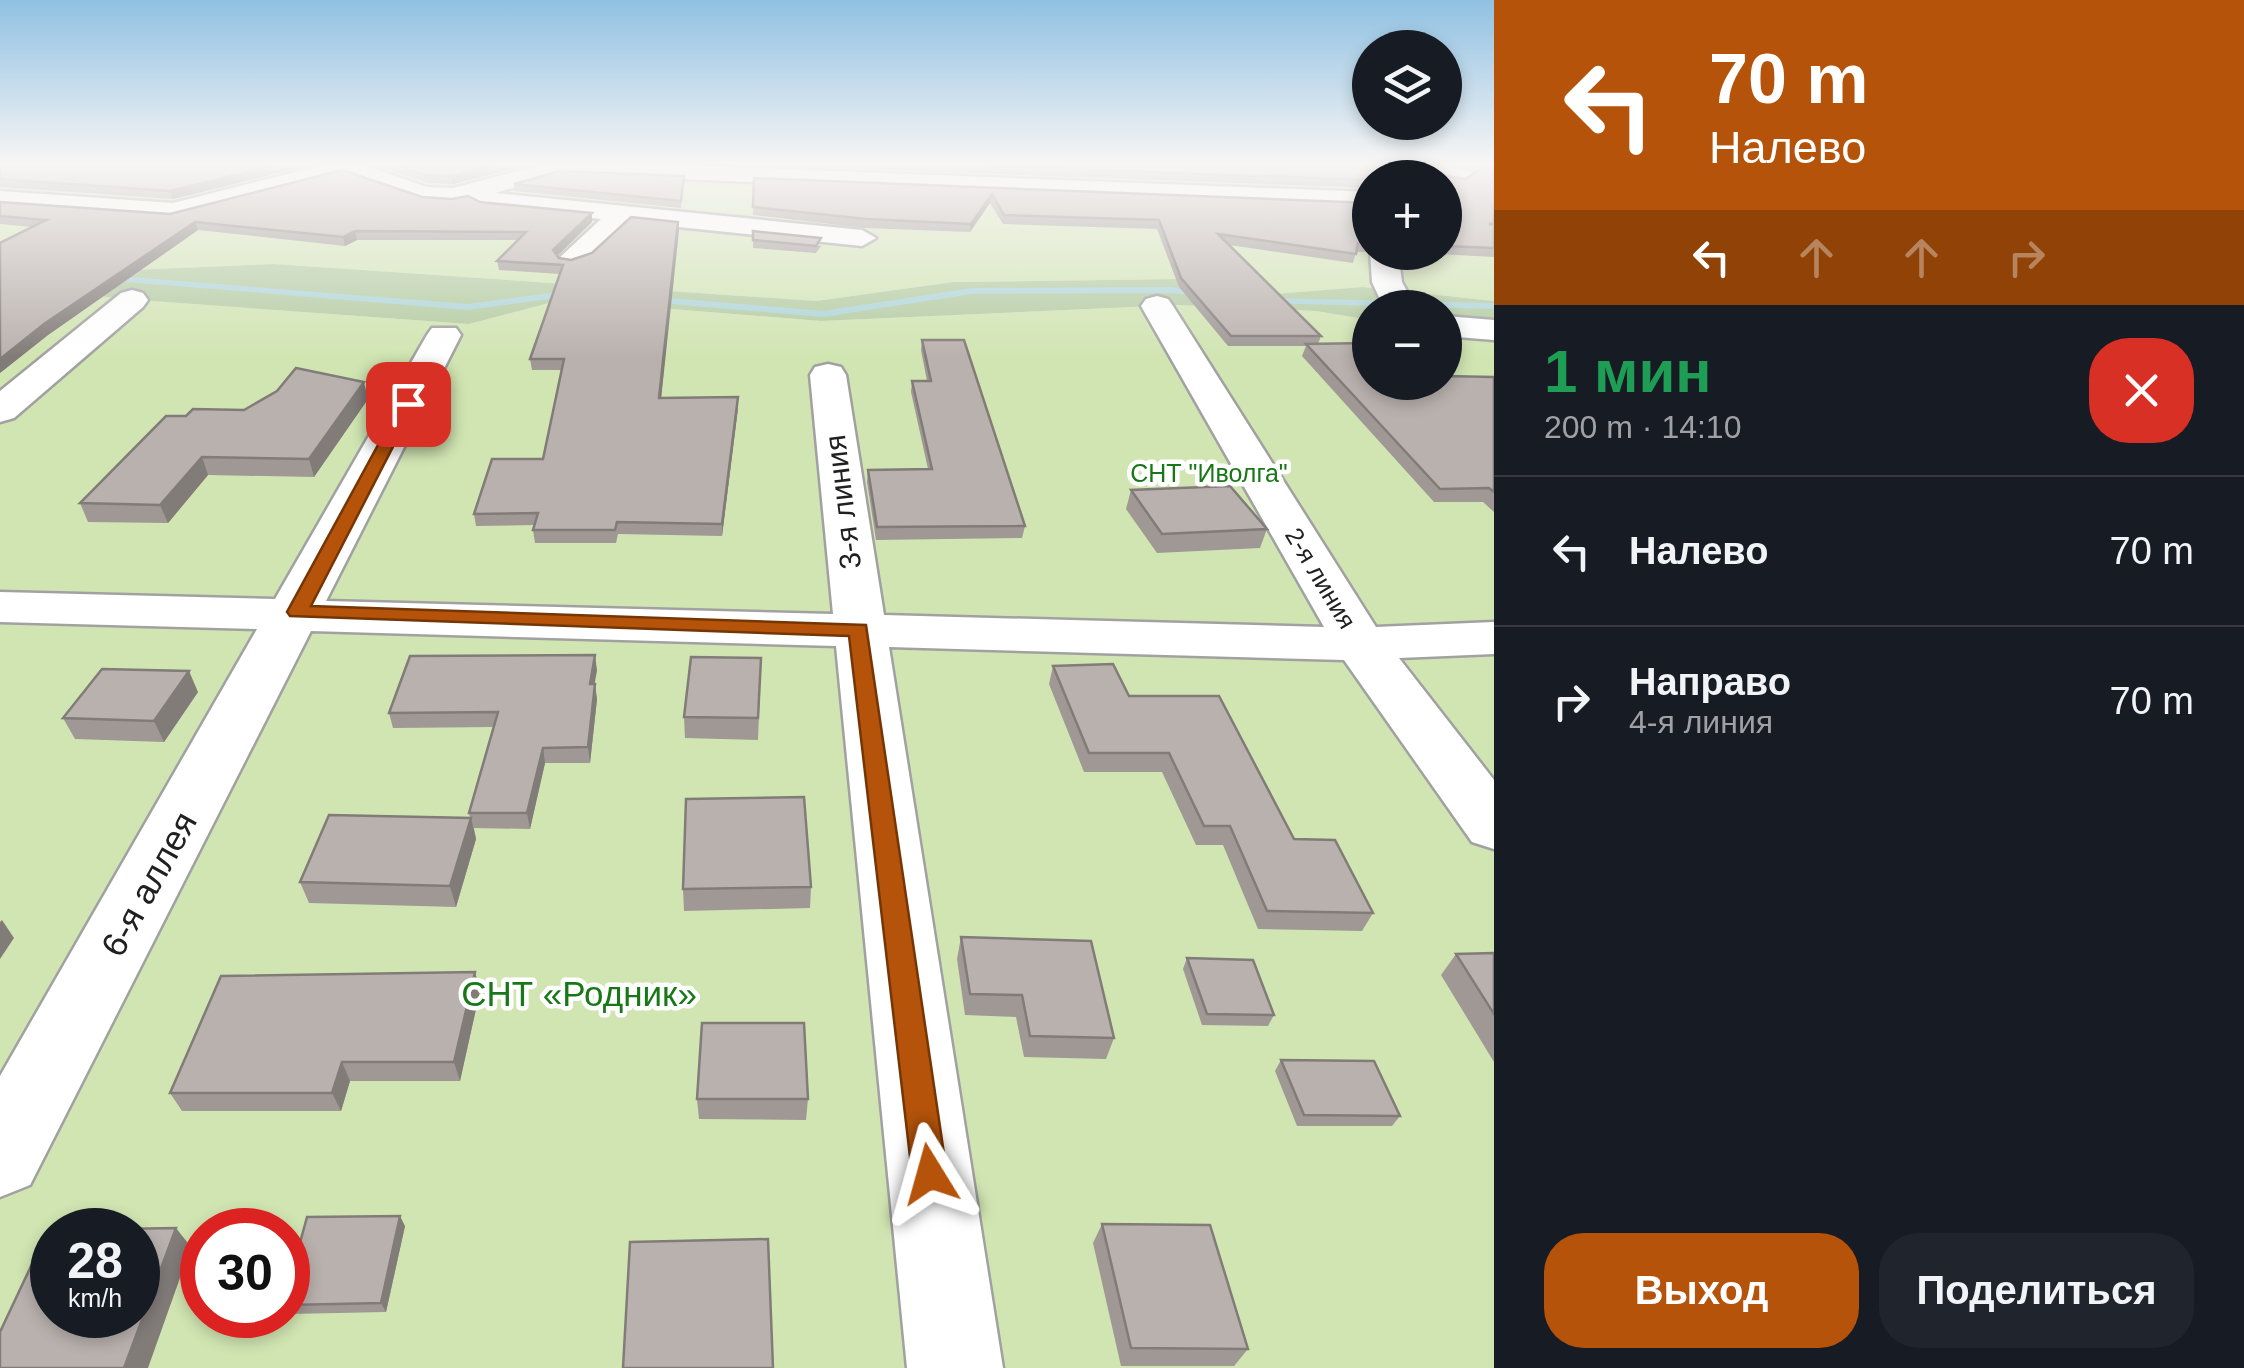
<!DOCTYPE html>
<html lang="ru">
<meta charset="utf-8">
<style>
body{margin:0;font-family:Arial,sans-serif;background:#20242c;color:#f1f3f6;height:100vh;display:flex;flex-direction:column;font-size:38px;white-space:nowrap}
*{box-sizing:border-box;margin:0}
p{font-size:32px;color:#9ea1a6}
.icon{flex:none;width:55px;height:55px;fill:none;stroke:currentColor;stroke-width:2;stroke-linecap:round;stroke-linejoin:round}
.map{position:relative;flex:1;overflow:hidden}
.drawer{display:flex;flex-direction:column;background:#171b24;width:750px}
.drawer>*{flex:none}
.hud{background:#b45309;color:#fff;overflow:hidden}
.fabs{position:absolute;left:1352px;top:30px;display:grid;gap:20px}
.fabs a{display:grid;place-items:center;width:110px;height:110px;border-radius:50%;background:#171b24;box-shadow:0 5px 15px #0003;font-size:50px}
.speed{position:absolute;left:30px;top:1208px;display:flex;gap:20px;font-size:50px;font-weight:700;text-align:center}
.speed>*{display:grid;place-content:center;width:130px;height:130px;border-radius:50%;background:#171b24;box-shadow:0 5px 15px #0003;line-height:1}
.speed small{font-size:25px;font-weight:400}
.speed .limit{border:15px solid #d22;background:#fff;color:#111}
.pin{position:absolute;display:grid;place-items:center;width:85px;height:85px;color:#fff;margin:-42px;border-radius:20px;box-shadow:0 5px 15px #0006}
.me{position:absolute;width:110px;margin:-55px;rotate:352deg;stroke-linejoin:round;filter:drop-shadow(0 0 8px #0008)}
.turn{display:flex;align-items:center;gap:35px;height:210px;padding:0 50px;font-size:45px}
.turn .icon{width:130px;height:130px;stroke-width:2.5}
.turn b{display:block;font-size:70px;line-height:85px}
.lanes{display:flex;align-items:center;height:95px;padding:0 50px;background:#0003;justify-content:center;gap:50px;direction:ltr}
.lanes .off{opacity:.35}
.round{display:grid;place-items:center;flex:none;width:105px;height:105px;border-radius:40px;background:#20242c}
.headline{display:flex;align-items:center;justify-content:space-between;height:170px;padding:0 50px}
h1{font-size:60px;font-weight:700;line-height:75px;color:#1e9e55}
.cta{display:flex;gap:20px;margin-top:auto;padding:20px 50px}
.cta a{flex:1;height:115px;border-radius:40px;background:#b45309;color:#fff;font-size:40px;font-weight:700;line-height:115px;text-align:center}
.cta a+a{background:#20242c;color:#f1f3f6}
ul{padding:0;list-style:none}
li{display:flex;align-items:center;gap:30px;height:150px;padding:0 50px;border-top:2px solid #363941}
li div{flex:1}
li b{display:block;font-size:38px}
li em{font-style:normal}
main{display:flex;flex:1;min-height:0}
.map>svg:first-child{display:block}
</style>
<main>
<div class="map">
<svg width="1494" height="1368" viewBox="0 0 1494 1368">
<rect width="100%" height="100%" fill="#f0ece8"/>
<g fill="#d1e5b2" fill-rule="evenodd">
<path d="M0,166H1494V301L1363,287L1274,294L1176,279L953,282L816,301L274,264L85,272L0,260ZM1370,178H1445V252H1370Z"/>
<path d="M0,284L124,299L469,324L561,300L821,321L1177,305L1316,311L1370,320V382H1445V331L1494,339V1368H0ZM52,1230H138V1315H52ZM202,1230H288V1315H202Z"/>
</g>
<polygon fill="#b2cba0" points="274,264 816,301 953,282 1177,279 1274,294 1363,287 1494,301 1494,339 1445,331 1445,308 1370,308 1370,320 1316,311 1177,305 821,321 561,300 469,324 124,299 0,284 85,272"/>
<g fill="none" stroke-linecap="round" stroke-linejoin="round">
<g fill="#acd4d9" fill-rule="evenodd">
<polygon points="105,275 468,304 572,290 577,293 572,296 468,310 102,280 102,276"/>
<polygon points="1171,287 1209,294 1204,297 1171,293 972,294 823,317 648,302 643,299 648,296 823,311 972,288"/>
<polygon points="1265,298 1494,303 1494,309 1261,303 1261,299"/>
</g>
<g stroke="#a1a1a1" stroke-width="5">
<g id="minor">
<path d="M319,166H367L427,187L453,188L537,166H701L1370,192V208L560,174L495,193L862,230L876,238L862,246L630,222C612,239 589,272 563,265L558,259L601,219L482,207L470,200L454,204L424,202L344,174L173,219L0,207V191L173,203Z"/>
<polygon points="1389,166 1442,166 1471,171 1474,176 1462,183 1401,173"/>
<polygon points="1370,250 1398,252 1402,282 1416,308 1384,308 1372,282"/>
<polygon points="132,290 143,293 148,300 143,307 14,418 0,422 0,391 121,293"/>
<polygon points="1157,296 1168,299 1173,306 1376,627 1494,622 1494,654 1399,658 1494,780 1494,849 1472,842 1344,660 889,647 1003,1368 907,1368 836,646 311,631 30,1185 0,1197 0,1076 257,629 0,622 0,592 275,599 427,335 432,328 456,328 461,335 326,601 833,614 810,375 815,367 828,364 841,367 846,375 884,615 1324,627 1141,306 1146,299"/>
<polygon points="1445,316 1494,320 1494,340 1445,336"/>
</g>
</g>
<use href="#minor" fill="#fff" fill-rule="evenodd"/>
</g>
<g fill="#9f9895">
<polygon points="0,166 306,166 173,199 0,187"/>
<polygon points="377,166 524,166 453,184 428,183"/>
<polygon points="785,166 1398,166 1403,169 1465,179 1475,173 1472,167 1461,166 1494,166 1494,257 1401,252 1445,252 1445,178 1370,178 1370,188"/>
<polygon points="684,176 681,208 515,191 514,184"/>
<polygon points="754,178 1370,203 1370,247 1366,252 1356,252 1353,263 1229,245 1321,336 1318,344 1370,382 1494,377 1494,512 1483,502 1434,502 1302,356 1306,346 1228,346 1179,287 1157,229 1003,224 990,203 970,232 865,228 753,215"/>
<polygon points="422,197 480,202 592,222 557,256 559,258 571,260 678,222 661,398 738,408 722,536 618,534 616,543 535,543 533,530 535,525 476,526 474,514 543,459 562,370 532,370 530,359 560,274 499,270 497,261 517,240 357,240 345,246 198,230 48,335 0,373 0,243 32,227 0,224 0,202 170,214"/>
<polygon points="753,231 821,246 816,253 753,248"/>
<polygon points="922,340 1025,526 1022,538 876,540 867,482 868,470 928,469 911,392 912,381 927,381 921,350"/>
<polygon points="368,399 314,477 208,475 168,523 88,522 80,503 186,416"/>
<polygon points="1131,490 1267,529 1260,548 1157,553 1126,509"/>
<polygon points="761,658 758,740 685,738 684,717"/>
<polygon points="1053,666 1129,696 1294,839 1373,913 1362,931 1258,929 1223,845 1196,845 1162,772 1084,772 1049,684"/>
<polygon points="597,670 594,684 597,699 590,763 545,763 530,829 474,828 476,839 456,907 309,903 300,882 470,818 469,813 494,727 393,728 389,713"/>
<polygon points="198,692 164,742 75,739 63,718"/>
<polygon points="811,887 810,908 684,911 683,889"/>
<polygon points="961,937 1114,1038 1106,1059 1024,1057 1016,1017 965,1015 957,959"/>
<polygon points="1494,953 1494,1062 1441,975 1456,954"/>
<polygon points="1187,958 1274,1015 1268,1026 1202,1025 1183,969"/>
<polygon points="475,972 480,991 460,1081 350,1081 341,1111 182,1111 170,1093"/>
<polygon points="1281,1060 1400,1116 1392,1126 1297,1126 1275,1071"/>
<polygon points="697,1099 808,1099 806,1120 699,1119"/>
<polygon points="1102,1224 1248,1349 1234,1366 1121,1366 1093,1243"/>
<polygon points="405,1226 386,1312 289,1314 288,1287"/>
</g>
<g fill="#827c79">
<polygon points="272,166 306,166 173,199 170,191"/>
<polygon points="493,166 524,166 453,184 451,176"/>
<polygon points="992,194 990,203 970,232 971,224"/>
<polygon points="592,213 592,222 554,259 553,250"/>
<polygon points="195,222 198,230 48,335 0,373 0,359 44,324"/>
<polygon points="678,222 679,231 660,409 659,398"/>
<polygon points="355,231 357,240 345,246 343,237"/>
<polygon points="364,382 368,399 314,477 309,459"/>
<polygon points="738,397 738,408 722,536 722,524"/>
<polygon points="202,457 208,475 168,523 160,505"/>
<polygon points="595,655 597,670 592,699 590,684"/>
<polygon points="189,671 198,692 164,742 154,721"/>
<polygon points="595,684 597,699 590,763 588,747"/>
<polygon points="543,748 545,763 530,829 527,813"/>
<polygon points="471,818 476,839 456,907 450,886"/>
<polygon points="2,920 14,938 0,959 0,922"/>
<polygon points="475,972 480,991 460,1081 454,1062"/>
<polygon points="342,1062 350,1081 341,1111 332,1093"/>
<polygon points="400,1216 405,1226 386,1312 381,1303"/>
<polygon points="176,1228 191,1247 148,1368 124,1368"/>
</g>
<g fill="#b9b1ad" stroke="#827c79" stroke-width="2.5">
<polygon points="0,166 272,166 170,191 0,179"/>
<polygon points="398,166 493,166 451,176 426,175"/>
<polygon points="986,166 1398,166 1403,169 1465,179 1481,169 1478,166 1494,166 1494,223 1489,224 1494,225 1494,248 1445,246 1445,178 1370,178 1370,180"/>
<polygon points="342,170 422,197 452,199 468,196 480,202 592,213 553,250 559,258 571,260 592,253 631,217 678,222 659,398 738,397 722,524 617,522 615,530 533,530 538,513 474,514 492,459 543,459 564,359 530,359 563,265 497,261 526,232 355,231 343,237 195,222 44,324 0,359 0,243 46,220 0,216 0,202 170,214"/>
<polygon points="560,171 684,176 681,201 514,184"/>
<polygon points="754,178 1370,203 1370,243 1358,243 1356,254 1218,234 1321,336 1231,336 1181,278 1159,220 1004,215 992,194 971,224 866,219 753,207"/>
<polygon points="753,231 821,238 816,246 753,240"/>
<polygon points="922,340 964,340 1025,526 877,527 868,470 932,469 912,381 931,381"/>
<polygon points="1370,343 1370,382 1445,382 1445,376 1494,377 1494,492 1489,488 1440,489 1306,344"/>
<polygon points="296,368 364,382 309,459 202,457 160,505 80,503 166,416 186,416 193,409 244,410 277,391"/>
<polygon points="1230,486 1267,529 1162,534 1131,490"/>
<polygon points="595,655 590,684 595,684 588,747 543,748 527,813 469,813 498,712 389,713 410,656"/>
<polygon points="691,657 761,658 758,718 684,717"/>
<polygon points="1113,664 1129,696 1219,696 1294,839 1335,840 1373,913 1267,911 1230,826 1204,826 1169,753 1089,753 1053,666"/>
<polygon points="102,669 189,671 154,721 63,718"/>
<polygon points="804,797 811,887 683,889 686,799"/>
<polygon points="329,815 471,818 450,886 300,882"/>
<polygon points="961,937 1091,941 1114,1038 1030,1036 1022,995 970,994"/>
<polygon points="1494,953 1494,1014 1456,954"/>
<polygon points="1187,958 1253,960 1274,1015 1207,1014"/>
<polygon points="475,972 454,1062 342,1062 332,1093 170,1093 221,976"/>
<polygon points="702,1023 804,1023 808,1099 697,1099"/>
<polygon points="1281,1060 1374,1061 1400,1116 1304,1115"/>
<polygon points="400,1216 381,1303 288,1305 288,1287 307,1217"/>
<polygon points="1102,1224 1210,1225 1248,1349 1131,1348"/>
<polygon points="176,1228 124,1368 0,1368 0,1332 48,1230 52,1230 52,1315 138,1315 138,1230 56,1230"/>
<polygon points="768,1239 773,1368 623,1368 630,1242"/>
</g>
<linearGradient id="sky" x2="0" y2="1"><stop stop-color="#90c1e2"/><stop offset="0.46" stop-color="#f8f6f5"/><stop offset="1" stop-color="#f8f6f5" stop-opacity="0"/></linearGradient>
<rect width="1494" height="357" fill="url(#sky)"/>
<polygon fill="#b45309" stroke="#753606" stroke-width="2.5" points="402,401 415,404 311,606 866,625 947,1174 942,1186 930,1191 917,1186 912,1174 849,636 290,616 287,612"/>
<g text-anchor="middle" stroke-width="9" stroke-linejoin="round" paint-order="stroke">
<g font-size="25" fill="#187716" stroke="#fff">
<text x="1209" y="482">СНТ "Иволга"</text>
</g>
<g font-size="25" fill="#202020" stroke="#fff">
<text transform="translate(1321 578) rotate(59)" y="9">2-я линия</text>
</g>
<g font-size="30" fill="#202020" stroke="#fff">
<text transform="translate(843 502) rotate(-97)" y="10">3-я линия</text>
</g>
<g font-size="35" fill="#202020" stroke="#fff">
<text transform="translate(149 884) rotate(-61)" y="12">6-я аллея</text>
</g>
<g font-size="35" fill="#187716" stroke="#fff">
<text x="579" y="1006">СНТ «Родник»</text>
</g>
</g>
</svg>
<div class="fabs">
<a><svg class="icon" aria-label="layers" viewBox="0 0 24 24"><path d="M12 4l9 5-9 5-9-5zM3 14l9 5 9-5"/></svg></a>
<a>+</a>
<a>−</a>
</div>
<div class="speed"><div>28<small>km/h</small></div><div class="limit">30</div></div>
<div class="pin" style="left:408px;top:404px;background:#d93025"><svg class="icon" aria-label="arrive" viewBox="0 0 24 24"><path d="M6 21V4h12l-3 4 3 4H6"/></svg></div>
<svg class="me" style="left:930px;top:1174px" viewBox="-20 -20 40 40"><path d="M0-17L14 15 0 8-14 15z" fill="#b45309" stroke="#fff" stroke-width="4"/></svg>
</div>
<section class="drawer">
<div class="hud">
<div class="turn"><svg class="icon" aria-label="left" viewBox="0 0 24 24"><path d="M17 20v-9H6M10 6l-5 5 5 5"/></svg><div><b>70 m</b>Налево</div></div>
<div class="lanes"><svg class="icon" aria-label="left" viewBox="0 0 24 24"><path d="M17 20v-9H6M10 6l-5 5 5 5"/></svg><svg class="icon off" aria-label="ahead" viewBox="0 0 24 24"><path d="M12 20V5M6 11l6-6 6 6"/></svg><svg class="icon off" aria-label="ahead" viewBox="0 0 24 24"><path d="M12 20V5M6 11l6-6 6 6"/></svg><svg class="icon off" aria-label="right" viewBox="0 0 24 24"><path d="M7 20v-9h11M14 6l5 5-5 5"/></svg></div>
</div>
<div class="headline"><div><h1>1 мин</h1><p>200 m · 14:10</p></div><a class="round" style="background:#d93025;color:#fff"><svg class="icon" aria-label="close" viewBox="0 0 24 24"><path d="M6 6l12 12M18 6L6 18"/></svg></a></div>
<ul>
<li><svg class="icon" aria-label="left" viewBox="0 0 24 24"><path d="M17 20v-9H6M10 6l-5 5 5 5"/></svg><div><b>Налево</b></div><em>70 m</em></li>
<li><svg class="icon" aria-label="right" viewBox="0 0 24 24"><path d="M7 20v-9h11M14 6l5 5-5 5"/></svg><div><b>Направо</b><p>4-я линия</p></div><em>70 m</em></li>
</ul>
<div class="cta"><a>Выход</a><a>Поделиться</a></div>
</section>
</main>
